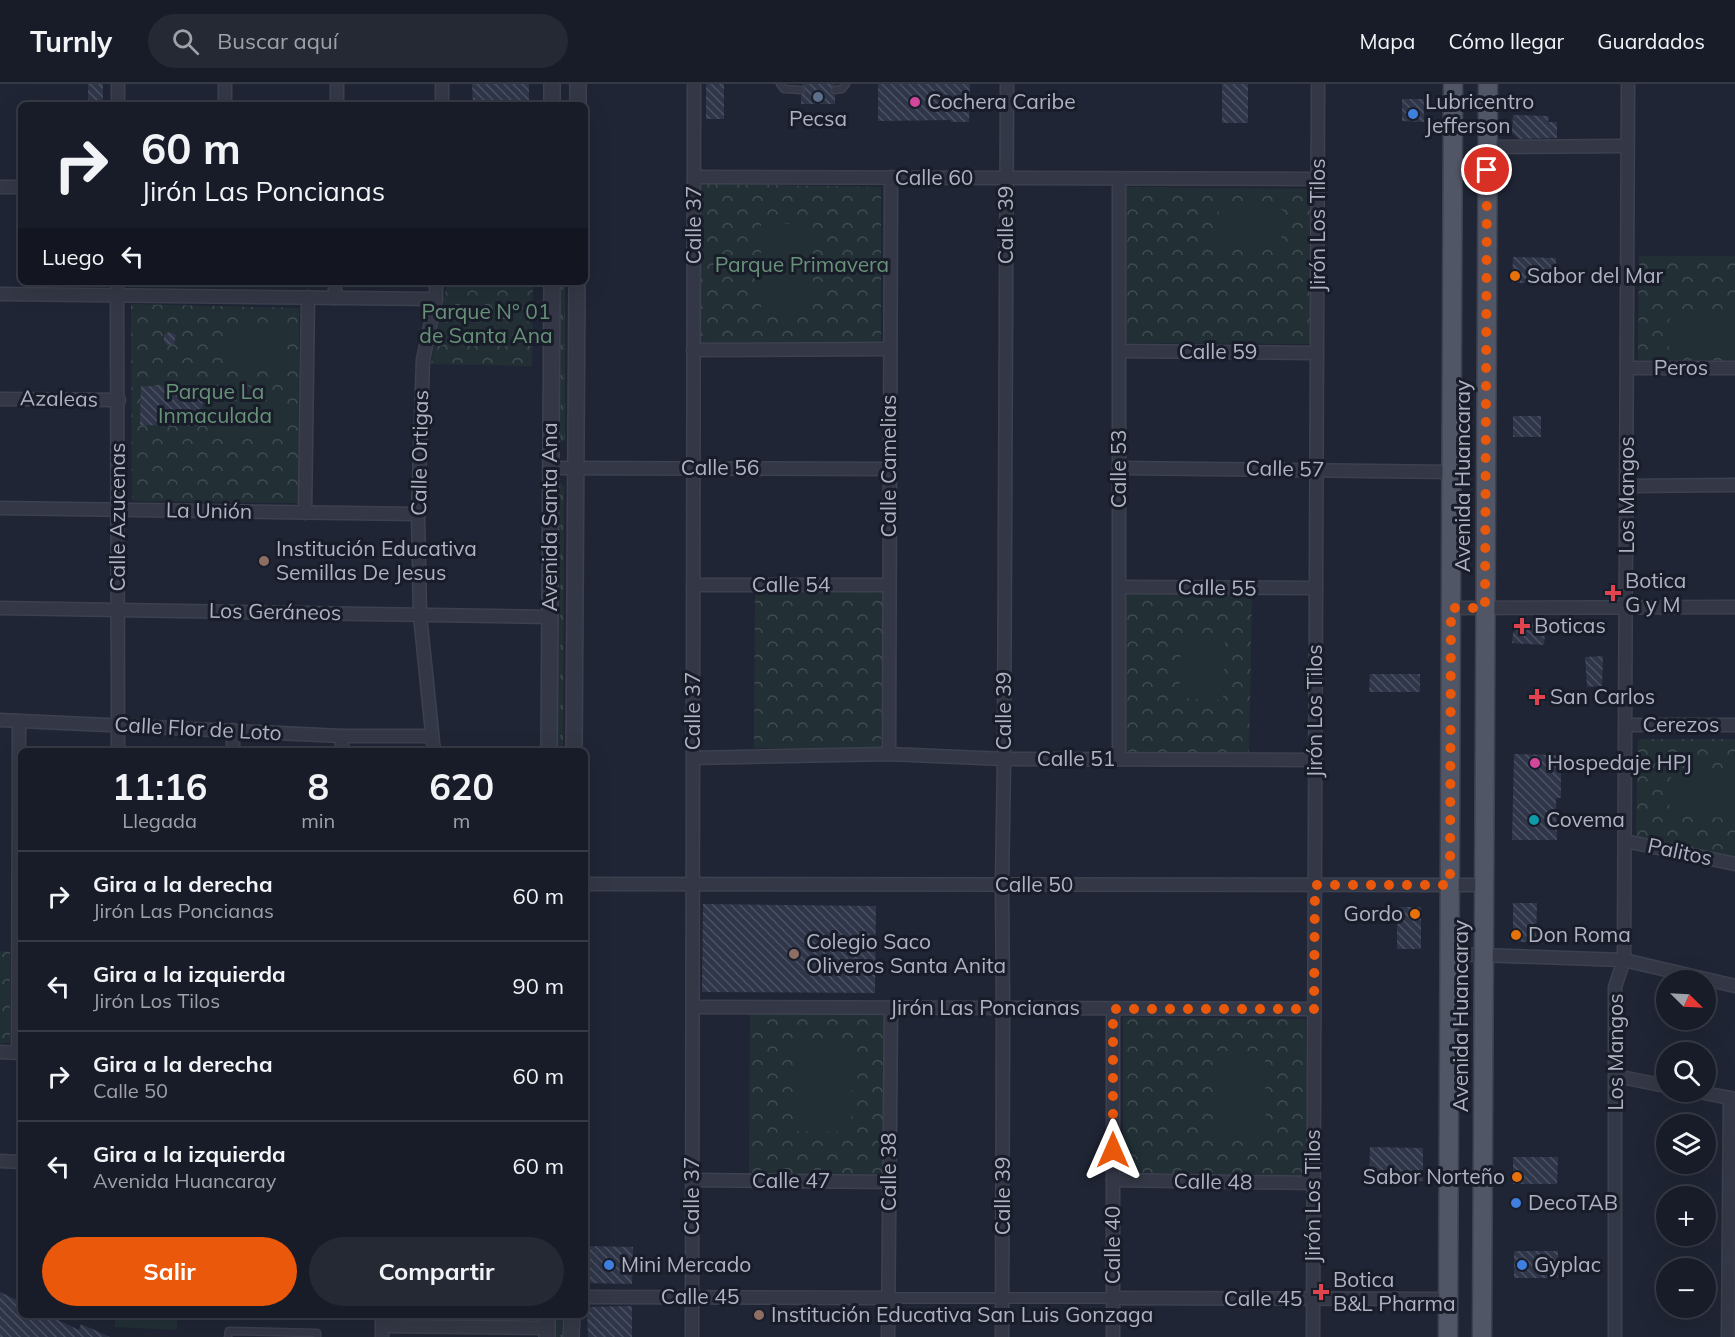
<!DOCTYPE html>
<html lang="es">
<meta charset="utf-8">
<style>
body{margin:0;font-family:Mulish,sans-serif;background:#252934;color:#f1f3f6;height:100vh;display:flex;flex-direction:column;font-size:22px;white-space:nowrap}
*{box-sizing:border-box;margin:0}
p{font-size:20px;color:#9fa1a8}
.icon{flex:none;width:33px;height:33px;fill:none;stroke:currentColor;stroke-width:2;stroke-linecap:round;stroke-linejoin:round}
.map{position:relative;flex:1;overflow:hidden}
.side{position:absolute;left:18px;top:664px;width:570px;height:570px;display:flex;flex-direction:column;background:#181c28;border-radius:9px;box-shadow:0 6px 24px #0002,0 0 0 2px #363a45}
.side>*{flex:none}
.banner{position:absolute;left:18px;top:18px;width:570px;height:183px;border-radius:9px;box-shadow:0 6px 24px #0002,0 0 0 2px #363a45;background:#181c28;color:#f1f3f6;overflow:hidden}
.needle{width:39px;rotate:114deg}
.controls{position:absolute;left:1656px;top:886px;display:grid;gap:12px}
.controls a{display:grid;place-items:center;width:60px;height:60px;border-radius:50%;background:#181c28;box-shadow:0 6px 24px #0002,0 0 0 2px #363a45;font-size:30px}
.pin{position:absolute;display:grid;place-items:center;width:51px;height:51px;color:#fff;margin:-26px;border:3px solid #fff;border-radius:50%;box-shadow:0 2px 6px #0007}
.me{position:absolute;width:66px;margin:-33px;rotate:0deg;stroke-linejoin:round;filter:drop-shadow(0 0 4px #0008)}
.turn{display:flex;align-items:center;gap:21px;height:126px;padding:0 24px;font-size:27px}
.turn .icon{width:78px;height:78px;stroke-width:2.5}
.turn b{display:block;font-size:42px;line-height:51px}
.then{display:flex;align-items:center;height:57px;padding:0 24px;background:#0003;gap:12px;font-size:22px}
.eta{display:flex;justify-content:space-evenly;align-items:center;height:102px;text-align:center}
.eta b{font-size:36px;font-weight:700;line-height:42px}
.button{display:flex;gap:12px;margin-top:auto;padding:12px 24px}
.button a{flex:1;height:69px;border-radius:36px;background:#ea580c;color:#fff;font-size:24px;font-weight:700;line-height:69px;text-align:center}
.button a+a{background:#252934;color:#f1f3f6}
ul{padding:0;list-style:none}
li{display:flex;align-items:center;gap:18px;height:90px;padding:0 24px;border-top:2px solid #363a45}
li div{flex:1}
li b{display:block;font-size:22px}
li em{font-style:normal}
header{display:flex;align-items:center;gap:36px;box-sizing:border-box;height:84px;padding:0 30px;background:#181c28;border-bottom:2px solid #363a45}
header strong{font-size:28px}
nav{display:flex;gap:33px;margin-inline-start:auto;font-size:21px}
.search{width:420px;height:54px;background:#252934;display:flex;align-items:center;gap:15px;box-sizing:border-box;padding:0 21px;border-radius:33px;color:#9fa1a8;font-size:22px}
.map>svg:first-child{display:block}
</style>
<header>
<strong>Turnly</strong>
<div class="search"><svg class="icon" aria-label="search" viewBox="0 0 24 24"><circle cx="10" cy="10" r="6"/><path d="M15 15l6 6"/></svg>Buscar aquí</div>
<nav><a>Mapa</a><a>Cómo llegar</a><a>Guardados</a></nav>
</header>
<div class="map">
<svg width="1735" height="1253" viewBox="0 0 1735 1253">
<defs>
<pattern id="grass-tufts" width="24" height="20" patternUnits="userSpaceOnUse" patternTransform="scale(1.5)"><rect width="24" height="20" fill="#223036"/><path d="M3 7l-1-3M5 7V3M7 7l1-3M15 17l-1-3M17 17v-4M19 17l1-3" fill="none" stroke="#404c51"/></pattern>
<pattern id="forest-crowns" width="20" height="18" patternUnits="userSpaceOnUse" patternTransform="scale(1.5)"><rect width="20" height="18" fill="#223036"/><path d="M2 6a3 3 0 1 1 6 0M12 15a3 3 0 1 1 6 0" fill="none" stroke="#404c51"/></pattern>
<pattern id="building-back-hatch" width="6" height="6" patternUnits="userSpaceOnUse" patternTransform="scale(1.5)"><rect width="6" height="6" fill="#2f3649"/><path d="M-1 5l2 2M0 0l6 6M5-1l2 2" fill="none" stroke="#4b5162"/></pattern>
</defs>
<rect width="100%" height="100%" fill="#202535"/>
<g fill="url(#grass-tufts)">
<polygon points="554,198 565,198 565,356 562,358 556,358"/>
<polygon points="556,398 561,399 564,403 563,667 553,668"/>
<polygon points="552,1232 562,1232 562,1253 551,1253"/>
</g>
<g fill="url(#forest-crowns)">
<polygon points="699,100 881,103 881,260 698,260"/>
<polygon points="1125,103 1311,105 1310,260 1126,259"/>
<polygon points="1639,172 1735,172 1735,277 1638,276"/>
<polygon points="533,198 532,282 431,280 447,200"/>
<polygon points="131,220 299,224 298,419 132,417"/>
<polygon points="883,508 881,666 754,664 755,509"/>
<polygon points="1124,509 1252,509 1249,669 1124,670"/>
<polygon points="1638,655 1735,655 1735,774 1636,754"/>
<polygon points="0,867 10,868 10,959 0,959"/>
<polygon points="887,927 883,1096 749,1096 750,928"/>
<polygon points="1123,933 1306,935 1307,1092 1123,1088"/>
</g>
<g fill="#223036">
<polygon points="1219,124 1283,126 1281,165 1217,162"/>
<polygon points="813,139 813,225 761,225 761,140"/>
<polygon points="1670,226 1735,226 1735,268 1669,268"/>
<rect x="225" y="242" width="62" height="38"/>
<polygon points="217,317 286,317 285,355 217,354"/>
<polygon points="1181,554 1225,556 1223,616 1179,614"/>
<polygon points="1671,690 1735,692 1735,734 1669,732"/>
<polygon points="795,958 853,959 851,1048 794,1047"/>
<polygon points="1214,967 1265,967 1266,1052 1215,1053"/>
<polygon points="115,1232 177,1232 177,1246 115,1243"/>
</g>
<g fill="url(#building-back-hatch)">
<rect x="88" y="0" width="15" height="21"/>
<polygon points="472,0 529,0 529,21 473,21"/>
<rect x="706" y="0" width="18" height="35"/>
<polygon points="802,0 835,0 830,6 835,11 835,20 801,20 801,11 806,6"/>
<polygon points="878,0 970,0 969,38 951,38 951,36 878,37"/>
<rect x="1222" y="0" width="26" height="39"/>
<polygon points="1402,15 1424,15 1424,38 1402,37"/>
<polygon points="1513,31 1549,32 1548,38 1557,38 1557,54 1519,55 1512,49"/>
<polygon points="1513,173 1556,174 1555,199 1512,199"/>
<polygon points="169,248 176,251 174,260 167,261 164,257 164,251"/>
<polygon points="141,302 203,303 202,342 140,341"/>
<rect x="1513" y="332" width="28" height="21"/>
<polygon points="1522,538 1546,539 1544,561 1512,559 1513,549"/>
<polygon points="1603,572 1602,602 1587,603 1585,573"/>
<polygon points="1370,590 1420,590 1420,608 1369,608"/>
<polygon points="1514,670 1556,671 1556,688 1561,687 1561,714 1556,714 1557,756 1512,756"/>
<polygon points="1513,819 1537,819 1536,858 1518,858 1513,854"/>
<polygon points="703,820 876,822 875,909 702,908"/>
<rect x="1397" y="823" width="24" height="42"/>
<polygon points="1370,1063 1423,1064 1423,1097 1369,1096"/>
<polygon points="1513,1073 1558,1073 1557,1100 1513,1100"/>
<polygon points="587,1162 633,1163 632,1200 586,1199"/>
<rect x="1514" y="1167" width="44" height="27"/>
<polygon points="0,1208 21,1218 21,1232 49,1232 79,1246 81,1240 110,1253 0,1253"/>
<polygon points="632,1222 632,1253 588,1253 587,1223"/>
</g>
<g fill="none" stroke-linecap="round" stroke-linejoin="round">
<g stroke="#3d414f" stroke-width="9">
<g id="service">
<polyline points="780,0 784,5 801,6"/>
<polyline points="835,6 842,5 846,0"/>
<polyline points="228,1253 229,1247 317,1249 317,1253"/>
</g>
</g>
<g stroke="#3d414f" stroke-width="12">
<polyline id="pedestrian" points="888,1214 1113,1214"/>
</g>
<g stroke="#3d414f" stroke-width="15">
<g id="minor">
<polyline points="225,0 225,21"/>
<polyline points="118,21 118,0"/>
<polyline points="337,21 337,0"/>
<polyline points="442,21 442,0"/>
<polyline points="1487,63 1627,62"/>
<polyline points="694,93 1318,95"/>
<polyline points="0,103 21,103"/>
<polyline points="117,198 118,668"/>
<polyline points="0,210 436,215"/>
<polyline points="335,214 335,198"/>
<polyline points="693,266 890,265"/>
<polyline points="1119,267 1317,269"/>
<polyline points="1628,284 1735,284"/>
<polyline points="0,315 119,316"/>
<polyline points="551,384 889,385"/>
<polyline points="1119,384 1451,388"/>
<polyline points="1627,402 1735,401"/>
<polyline points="0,424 418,430"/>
<polyline points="305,429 308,213"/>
<polyline points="693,501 889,501"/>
<polyline points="1119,503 1316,504"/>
<polyline points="0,524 550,533"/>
<polyline points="1451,524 1735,523"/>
<polyline points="0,636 342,652 432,652"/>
<polyline points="1626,641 1735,641"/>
<polyline points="233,668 233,646"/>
<polyline points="342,668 342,652"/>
<polyline points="434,668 420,531 418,430 423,276 436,215 436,198"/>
<polyline points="889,670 891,93"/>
<polyline points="693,674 889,670 1004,675 1315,676"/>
<polyline points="1119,675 1119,95"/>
<polyline points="1625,757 1735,780"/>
<polyline points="585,800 1484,801"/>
<polyline points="1450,870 1624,876 1735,902"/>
<polyline points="693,923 1314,925"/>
<polyline points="0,968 21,969"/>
<polyline points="18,969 19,637"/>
<polyline points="1616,992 1666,1002"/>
<polyline points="1699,1008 1735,1015"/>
<polyline points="0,1077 21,1078"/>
<polyline points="692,1096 889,1098"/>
<polyline points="1113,1096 1313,1099"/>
<polyline points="585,1213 888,1214"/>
<polyline points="1113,1214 1448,1215"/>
<polyline points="382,1242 547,1244"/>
<polyline points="382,1253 382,1232"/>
<polyline points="692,1253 694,0"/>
<polyline points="888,1253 891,924"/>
<polyline points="1002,1253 1003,924 1002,801 1004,675 1007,0"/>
<polyline points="1113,1253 1113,925"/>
<polyline points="1313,1253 1318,0"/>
<polyline points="1615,1253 1615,903 1624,876 1628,0"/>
<polyline points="1728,1253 1730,1014"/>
</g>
</g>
<g stroke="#3d414f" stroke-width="18">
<g id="tertiary">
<polyline points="552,21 552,0"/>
<polyline points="578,21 578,0"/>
<polyline points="549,668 552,198"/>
<polyline points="574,668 577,198"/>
<polyline points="547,1253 547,1232"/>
<polyline points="571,1253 572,1232"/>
</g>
</g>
<g stroke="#3d414f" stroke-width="21">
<g id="primary">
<polyline points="1448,1253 1453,0"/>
<polyline points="1482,1253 1488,0"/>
</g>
</g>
<use href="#service" stroke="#343846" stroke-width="6"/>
<use href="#pedestrian" stroke="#343846" stroke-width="9"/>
<use href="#minor" stroke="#343846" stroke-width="12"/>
<use href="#tertiary" stroke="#343846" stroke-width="15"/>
<use href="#primary" stroke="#515666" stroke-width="18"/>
</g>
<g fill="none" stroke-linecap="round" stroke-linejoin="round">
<polyline stroke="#ea580c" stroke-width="10" stroke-dasharray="0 18" points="1113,1066 1113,925 1314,925 1315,801 1450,801 1451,524 1485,524 1487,86"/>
</g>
<circle fill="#5c6f8a" stroke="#191d2a" stroke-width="2" cx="818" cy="13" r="6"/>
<g fill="#d1479c" stroke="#191d2a" stroke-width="2">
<circle cx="915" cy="18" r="6"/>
<circle cx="1535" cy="679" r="6"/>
</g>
<g fill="#3f7fe0" stroke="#191d2a" stroke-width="2">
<circle cx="1413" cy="30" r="6"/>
<circle cx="1516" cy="1119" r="6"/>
<circle cx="609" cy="1181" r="6"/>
<circle cx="1522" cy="1181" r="6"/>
</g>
<g fill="#e8710a" stroke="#191d2a" stroke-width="2">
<circle cx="1515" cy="192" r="6"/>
<circle cx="1415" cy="830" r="6"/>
<circle cx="1516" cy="851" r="6"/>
<circle cx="1517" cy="1093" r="6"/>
</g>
<g fill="#8d6e63" stroke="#191d2a" stroke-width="2">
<circle cx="264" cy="477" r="6"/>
<circle cx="794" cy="870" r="6"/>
<circle cx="759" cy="1231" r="6"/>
</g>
<g fill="#e0444e" stroke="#191d2a" stroke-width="2">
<path d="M1610 500h6v6h6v6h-6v6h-6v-6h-6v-6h6z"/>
<path d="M1519 533h6v6h6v6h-6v6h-6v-6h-6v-6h6z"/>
<path d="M1534 604h6v6h6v6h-6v6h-6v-6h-6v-6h6z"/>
<path d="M1318 1199h6v6h6v6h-6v6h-6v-6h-6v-6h6z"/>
</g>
<circle fill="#0f9aa8" stroke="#191d2a" stroke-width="2" cx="1534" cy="736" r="6"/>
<g text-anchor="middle" stroke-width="6" stroke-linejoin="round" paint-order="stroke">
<g font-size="21" fill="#aeb2c3" stroke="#191d2a" text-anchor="start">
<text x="927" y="25">Cochera Caribe</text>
<text x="1425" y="25">Lubricentro<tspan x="1425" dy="24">Jefferson</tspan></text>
<text x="818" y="42" text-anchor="middle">Pecsa</text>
<text x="1527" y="199">Sabor del Mar</text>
<text x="276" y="472">Institución Educativa<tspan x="276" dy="24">Semillas De Jesus</tspan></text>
<text x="1625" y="504">Botica<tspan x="1625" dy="24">G y M</tspan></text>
<text x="1534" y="549">Boticas</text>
<text x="1550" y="620">San Carlos</text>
<text x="1547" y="686">Hospedaje HPJ</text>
<text x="1546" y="743">Covema</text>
<text x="1403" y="837" text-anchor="end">Gordo</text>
<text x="1528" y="858">Don Roma</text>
<text x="806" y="865">Colegio Saco<tspan x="806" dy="24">Oliveros Santa Anita</tspan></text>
<text x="1505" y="1100" text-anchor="end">Sabor Norteño</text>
<text x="1528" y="1126">DecoTAB</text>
<text x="621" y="1188">Mini Mercado</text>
<text x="1534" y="1188">Gyplac</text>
<text x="1333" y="1203">Botica<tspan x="1333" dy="24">B&amp;L Pharma</tspan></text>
<text x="771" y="1238">Institución Educativa San Luis Gonzaga</text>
</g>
<g font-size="21" fill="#aeb2c3" stroke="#191d2a">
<text x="934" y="101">Calle 60</text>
<text transform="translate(694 141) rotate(-90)" y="7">Calle 37</text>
<text transform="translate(1006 141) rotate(-90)" y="7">Calle 39</text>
<text transform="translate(1318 141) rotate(-90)" y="7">Jirón Los Tilos</text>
<text x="1218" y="275">Calle 59</text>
<text x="1681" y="291">Peros</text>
<text transform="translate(59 315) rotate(1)" y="7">Azaleas</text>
<text transform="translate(420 369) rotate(-89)" y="7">Calle Ortigas</text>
<text transform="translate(889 382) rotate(-90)" y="7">Calle Camelias</text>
<text x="720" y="391">Calle 56</text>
<text transform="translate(1119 385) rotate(-90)" y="7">Calle 53</text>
<text transform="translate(1285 385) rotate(1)" y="7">Calle 57</text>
<text transform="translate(1463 392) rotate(-90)" y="7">Avenida Huancaray</text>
<text transform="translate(1627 411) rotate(-90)" y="7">Los Mangos</text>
<text transform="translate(209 427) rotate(1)" y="7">La Unión</text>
<text transform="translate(118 433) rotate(-90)" y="7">Calle Azucenas</text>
<text transform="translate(550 433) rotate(-90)" y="7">Avenida Santa Ana</text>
<text x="791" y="508">Calle 54</text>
<text transform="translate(1217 504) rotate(1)" y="7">Calle 55</text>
<text transform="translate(275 528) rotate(1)" y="7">Los Geráneos</text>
<text transform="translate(693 627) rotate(-90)" y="7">Calle 37</text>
<text transform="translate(1004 627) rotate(-90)" y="7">Calle 39</text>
<text transform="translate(1315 627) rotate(-90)" y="7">Jirón Los Tilos</text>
<text x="1681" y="648">Cerezos</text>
<text transform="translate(198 645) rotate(3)" y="7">Calle Flor de Loto</text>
<text x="1076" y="682">Calle 51</text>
<text transform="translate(1680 768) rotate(12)" y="7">Palitos</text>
<text x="1034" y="808">Calle 50</text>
<text x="985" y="931">Jirón Las Poncianas</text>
<text transform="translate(1461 932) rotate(-90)" y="7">Avenida Huancaray</text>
<text transform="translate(1616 968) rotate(-90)" y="7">Los Mangos</text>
<text transform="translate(889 1088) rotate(-90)" y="7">Calle 38</text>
<text x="791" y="1104">Calle 47</text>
<text transform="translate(1213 1098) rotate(1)" y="7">Calle 48</text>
<text transform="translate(692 1112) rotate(-90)" y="7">Calle 37</text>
<text transform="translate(1003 1112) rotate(-90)" y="7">Calle 39</text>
<text transform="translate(1313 1112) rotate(-90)" y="7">Jirón Los Tilos</text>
<text transform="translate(1113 1161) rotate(-90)" y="7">Calle 40</text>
<text x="700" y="1220">Calle 45</text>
<text x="1263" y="1222">Calle 45</text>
</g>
<g font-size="21" fill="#679278" stroke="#191d2a">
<text x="802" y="188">Parque Primavera</text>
<text x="486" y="235">Parque N° 01<tspan x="486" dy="24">de Santa Ana</tspan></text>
<text x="215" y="315">Parque La<tspan x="215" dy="24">Inmaculada</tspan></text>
</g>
</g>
</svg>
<div class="controls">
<a><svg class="needle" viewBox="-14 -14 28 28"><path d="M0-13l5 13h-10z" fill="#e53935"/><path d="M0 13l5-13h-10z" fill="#9fa1a8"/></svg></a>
<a><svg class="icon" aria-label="search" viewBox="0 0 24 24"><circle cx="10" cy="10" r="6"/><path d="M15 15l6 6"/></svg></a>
<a><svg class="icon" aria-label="layers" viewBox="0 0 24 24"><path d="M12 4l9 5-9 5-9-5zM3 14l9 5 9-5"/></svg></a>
<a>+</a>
<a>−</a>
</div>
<div class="pin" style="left:1487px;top:86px;background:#d93025"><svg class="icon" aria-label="arrive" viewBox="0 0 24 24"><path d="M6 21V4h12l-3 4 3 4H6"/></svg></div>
<svg class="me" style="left:1113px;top:1066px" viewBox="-20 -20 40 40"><path d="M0-17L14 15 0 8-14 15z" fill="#ea580c" stroke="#fff" stroke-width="4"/></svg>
<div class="banner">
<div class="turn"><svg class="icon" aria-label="right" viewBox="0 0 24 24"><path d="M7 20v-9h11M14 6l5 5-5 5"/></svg><div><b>60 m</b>Jirón Las Poncianas</div></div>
<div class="then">Luego<svg class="icon" aria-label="left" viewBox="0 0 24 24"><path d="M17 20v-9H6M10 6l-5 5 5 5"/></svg></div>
</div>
<section class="side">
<div class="eta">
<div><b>11:16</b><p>Llegada</p></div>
<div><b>8</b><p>min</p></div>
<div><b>620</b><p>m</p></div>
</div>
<ul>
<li><svg class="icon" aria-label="right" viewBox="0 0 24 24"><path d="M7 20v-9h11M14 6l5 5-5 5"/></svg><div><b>Gira a la derecha</b><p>Jirón Las Poncianas</p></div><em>60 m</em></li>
<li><svg class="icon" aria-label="left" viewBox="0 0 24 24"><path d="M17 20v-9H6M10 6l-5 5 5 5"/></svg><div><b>Gira a la izquierda</b><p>Jirón Los Tilos</p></div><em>90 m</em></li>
<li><svg class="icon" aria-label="right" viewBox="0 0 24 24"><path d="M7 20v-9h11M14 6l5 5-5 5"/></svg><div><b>Gira a la derecha</b><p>Calle 50</p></div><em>60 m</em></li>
<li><svg class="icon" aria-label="left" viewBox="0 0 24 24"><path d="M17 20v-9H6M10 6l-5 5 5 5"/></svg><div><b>Gira a la izquierda</b><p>Avenida Huancaray</p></div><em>60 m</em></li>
</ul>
<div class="button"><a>Salir</a><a>Compartir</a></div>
</section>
</div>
